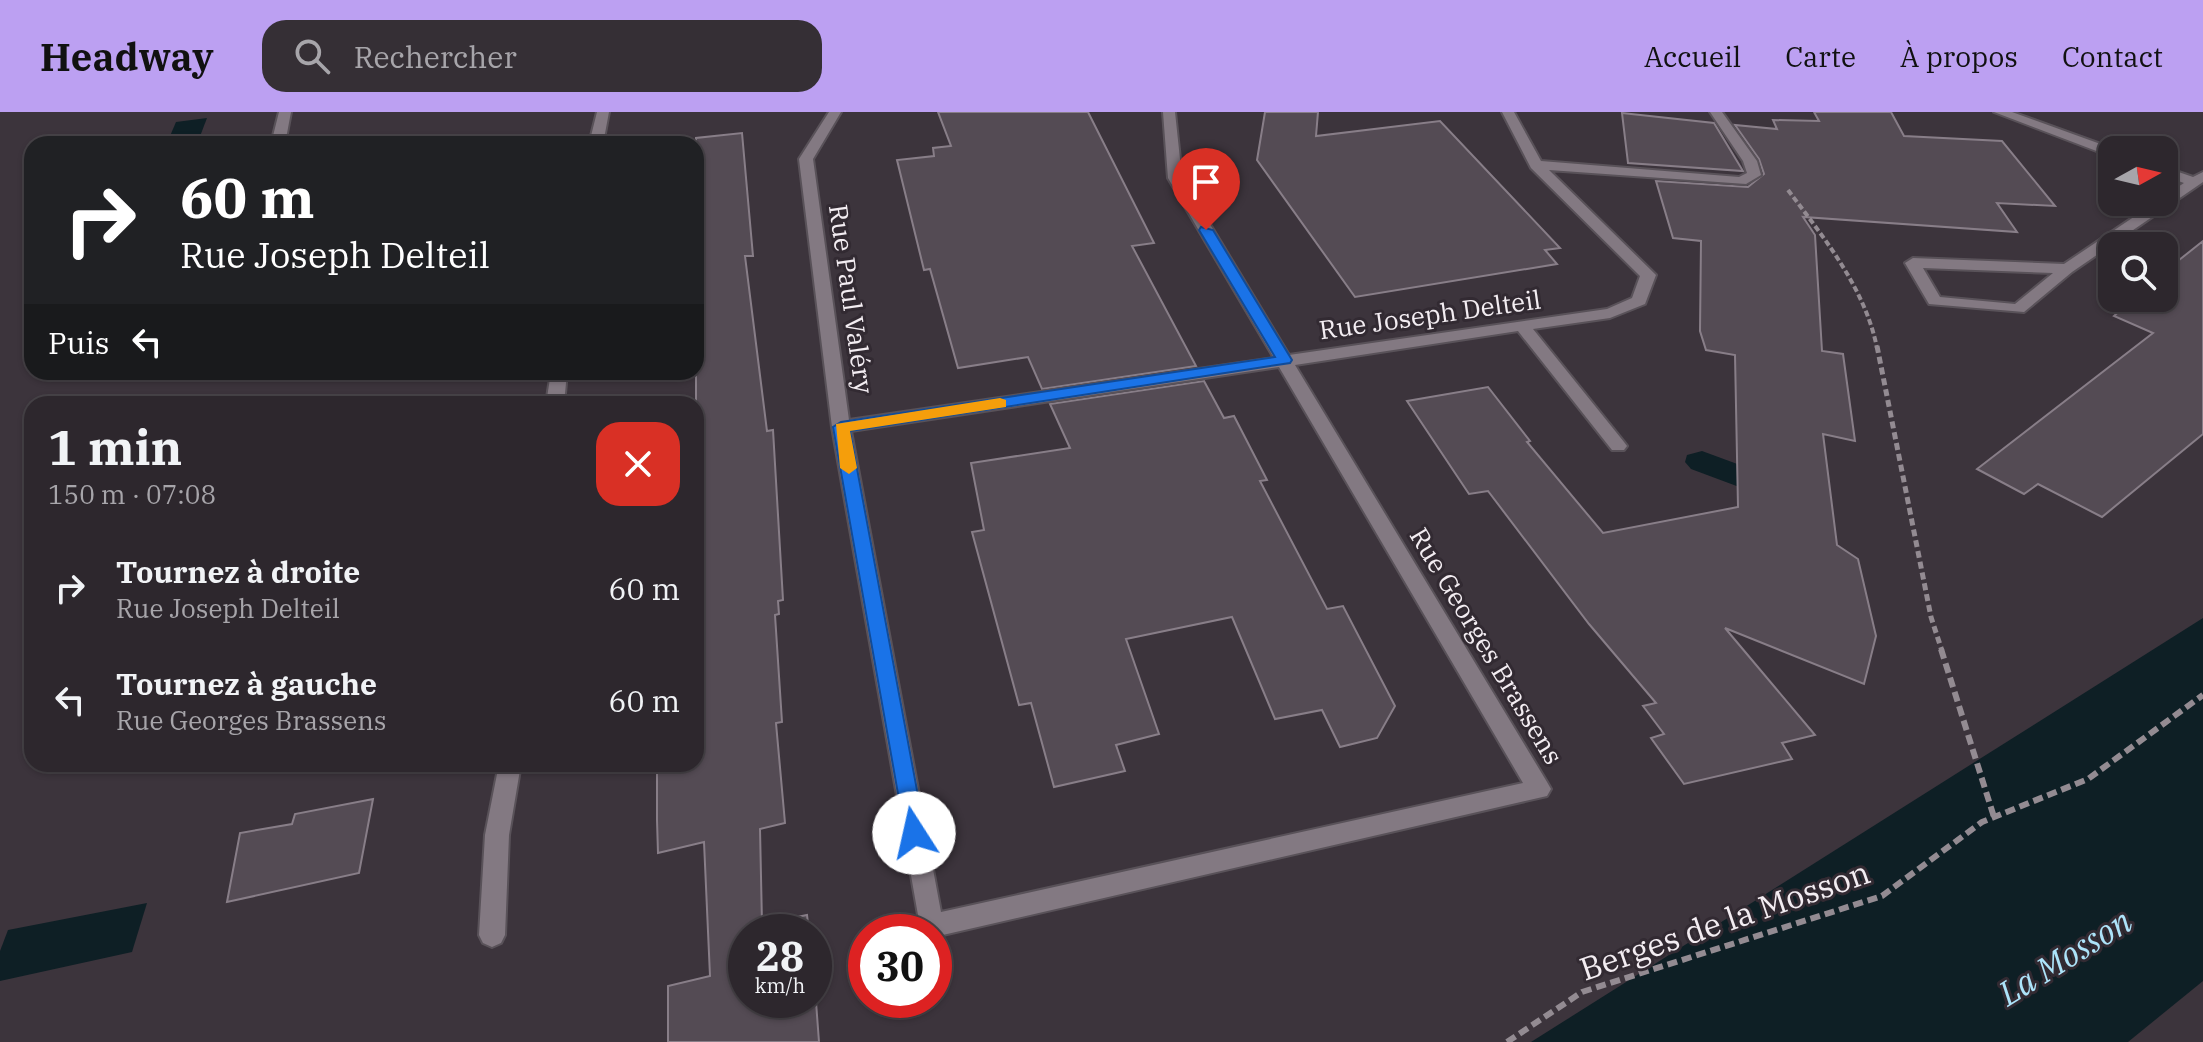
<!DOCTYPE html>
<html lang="fr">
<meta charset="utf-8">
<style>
body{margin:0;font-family:"IBM Plex Serif",serif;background:#352f35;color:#f1f3f6;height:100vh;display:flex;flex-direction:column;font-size:30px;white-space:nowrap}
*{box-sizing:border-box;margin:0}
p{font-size:26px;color:#a7a5aa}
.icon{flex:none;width:44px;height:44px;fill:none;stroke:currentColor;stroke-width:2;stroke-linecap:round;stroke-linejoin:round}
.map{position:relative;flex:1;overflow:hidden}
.side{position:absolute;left:24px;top:284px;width:680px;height:376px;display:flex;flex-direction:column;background:#2d272d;border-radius:24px;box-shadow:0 2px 6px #0004,0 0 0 2px #484449}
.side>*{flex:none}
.banner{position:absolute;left:24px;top:24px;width:680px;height:244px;border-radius:24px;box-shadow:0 2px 6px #0004,0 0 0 2px #484449;background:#202124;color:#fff;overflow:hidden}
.needle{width:52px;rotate:82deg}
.buttons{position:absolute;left:2098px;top:24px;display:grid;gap:16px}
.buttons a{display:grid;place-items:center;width:80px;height:80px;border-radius:16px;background:#2d272d;box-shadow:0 2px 6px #0004,0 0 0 2px #484449;font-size:40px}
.speed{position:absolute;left:728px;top:802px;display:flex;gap:16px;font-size:40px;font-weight:700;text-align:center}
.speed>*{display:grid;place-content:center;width:104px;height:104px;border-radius:50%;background:#2d272d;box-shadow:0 2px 6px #0004,0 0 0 2px #484449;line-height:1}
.speed small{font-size:20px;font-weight:400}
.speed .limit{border:12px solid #d22;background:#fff;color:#111}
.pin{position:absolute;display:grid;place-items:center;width:68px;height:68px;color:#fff;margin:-82px -34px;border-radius:50% 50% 50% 0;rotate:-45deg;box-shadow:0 0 8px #0007}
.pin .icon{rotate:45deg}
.me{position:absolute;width:88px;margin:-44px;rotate:350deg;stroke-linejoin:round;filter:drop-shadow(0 0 6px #0008)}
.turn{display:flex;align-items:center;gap:28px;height:168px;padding:0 24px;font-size:36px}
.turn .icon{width:104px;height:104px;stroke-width:2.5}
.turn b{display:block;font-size:56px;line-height:68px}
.then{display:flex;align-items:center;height:76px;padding:0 24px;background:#0003;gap:16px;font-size:30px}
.round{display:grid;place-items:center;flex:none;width:84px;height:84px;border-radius:24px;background:#352f35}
.overview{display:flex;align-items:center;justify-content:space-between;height:136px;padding:0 24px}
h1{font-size:48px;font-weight:700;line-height:60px}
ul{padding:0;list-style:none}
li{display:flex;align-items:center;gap:24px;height:112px;padding:0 24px}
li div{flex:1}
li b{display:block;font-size:30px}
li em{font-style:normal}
header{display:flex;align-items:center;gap:48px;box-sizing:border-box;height:112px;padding:0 40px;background:#bca0f2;color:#111}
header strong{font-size:38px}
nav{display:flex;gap:44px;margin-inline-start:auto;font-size:28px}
.search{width:560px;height:72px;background:#352f35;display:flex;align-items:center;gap:20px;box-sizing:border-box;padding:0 28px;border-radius:24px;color:#a7a5aa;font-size:30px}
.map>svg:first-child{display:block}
</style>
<header>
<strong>Headway</strong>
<div class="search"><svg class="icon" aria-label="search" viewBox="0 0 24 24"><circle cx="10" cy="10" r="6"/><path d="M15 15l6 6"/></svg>Rechercher</div>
<nav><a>Accueil</a><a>Carte</a><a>À propos</a><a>Contact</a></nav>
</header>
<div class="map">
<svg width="2203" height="930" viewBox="0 0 2203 930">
<rect width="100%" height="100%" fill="#3c343c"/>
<g fill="#0e1f25">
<polygon points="207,6 199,27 167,31 176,10"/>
<polygon points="1702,339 1740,353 1750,379 1691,357 1685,350 1687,343"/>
<polygon points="2203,506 2203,869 2128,930 1531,930"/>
<polygon points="147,791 132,840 0,869 0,839 8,818"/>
</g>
<g fill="#544b54" stroke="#887e88" stroke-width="2">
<polygon points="938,0 1088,0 1154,131 1132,134 1196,254 1042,277 1028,245 958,256 930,157 924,158 897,48 934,44 933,36 951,34"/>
<polygon points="1265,0 1318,0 1316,24 1440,9 1560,136 1545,138 1557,152 1355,185 1257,48"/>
<polygon points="1814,0 1891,0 1904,24 2002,29 2055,94 1997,91 2017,120 1803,105 1815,123 1822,239 1843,242 1855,329 1823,322 1837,433 1858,447 1876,524 1864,572 1725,516 1815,623 1782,631 1792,647 1684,672 1651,626 1664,622 1643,594 1656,591 1589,512 1488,379 1469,382 1407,289 1488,275 1530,329 1527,330 1603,421 1738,395 1735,243 1706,238 1700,219 1701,129 1673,126 1656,69 1748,75 1764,62 1759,47 1735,13 1777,17 1773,8 1819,9"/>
<polygon points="1622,1 1714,11 1743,59 1628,51"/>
<polygon points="742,21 753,144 745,144 767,319 773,318 783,488 778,489 779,502 775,503 782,610 776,611 785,711 760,717 762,812 807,803 809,820 746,820 746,888 814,888 814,863 819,930 668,930 668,874 710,864 704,730 658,741 657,708 657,652 696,652 696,26"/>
<polygon points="2203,129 2203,322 2102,405 2038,372 2024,382 1977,357 2153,221 2114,204 2134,186 2164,186 2164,160"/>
<polygon points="1204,269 1224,306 1234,304 1267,368 1260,369 1327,497 1343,494 1395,594 1377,626 1340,635 1322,598 1275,607 1232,505 1126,527 1159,622 1116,633 1125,659 1054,675 1031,591 1019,593 972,420 984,418 971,351 1070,336 1050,292"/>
<polygon points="373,687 359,761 227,790 240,721 292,712 295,702"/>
</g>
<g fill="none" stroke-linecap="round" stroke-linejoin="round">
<g stroke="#595259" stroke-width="4">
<g id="minor">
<polygon points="279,0 291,0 285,32 271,32"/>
<polygon points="597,0 609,0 603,32 589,32"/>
<path d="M829,0H841L813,47L849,308L1274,246L1168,66L1163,0H1175L1182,66L1289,243L1607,197L1632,186L1640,164L1531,56L1502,0H1514L1541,49L1739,65L1747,61L1743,49L1710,0H1722L1757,49L1761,63L1746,72L1549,58L1656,163L1645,192L1610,206L1533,217L1624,330L1627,334L1624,338H1612L1518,219L1295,253L1547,670L1551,677L1547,684L934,825V820H921L832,315L799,47ZM1279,255L1523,671L941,800L851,319Z"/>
<polygon points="1994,0 2012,0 2117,38 2112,38 2112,44 2107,43"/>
<path d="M2164,55L2193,65L2203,60V70L2072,160L2024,200L1929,192L1905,151L1913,146L2064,152L2156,90H2164V84L2184,71L2164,64ZM1923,156L2053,161L2015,192L1940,185Z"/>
<polygon points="551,260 567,260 564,292 546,292"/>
<polygon points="499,652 521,652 509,723 505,823 501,831 492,835 483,831 479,823 485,723"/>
</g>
</g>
<path stroke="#938b92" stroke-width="4" stroke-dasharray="6 3" stroke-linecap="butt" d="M1788,78C1824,126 1865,176 1877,236"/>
<polyline stroke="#938b92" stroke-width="5" stroke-dasharray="7 4" stroke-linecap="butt" points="1877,234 1931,505 1942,539"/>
<g stroke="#938b92" stroke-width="6" stroke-dasharray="10 5" stroke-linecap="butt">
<polyline points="1941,537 1994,705"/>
<polyline points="1507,930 1582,880 1882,784 1982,710 2088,667 2203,583"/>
</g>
<use href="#minor" fill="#837982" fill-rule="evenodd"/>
</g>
<polygon fill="#1a73e8" stroke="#114b97" stroke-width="2" points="1201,115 1213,118 1292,248 1290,251 850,319 925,721 922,727 906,727 833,315 841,310 1275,245 1199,118"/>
<polygon fill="#f59e0b" points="1000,286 1006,288 1006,295 850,319 857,356 849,362 840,356 836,312"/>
<g text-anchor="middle" stroke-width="6" stroke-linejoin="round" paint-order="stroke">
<g font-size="26" fill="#f3edf2" stroke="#322a32">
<text transform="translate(851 187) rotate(82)" y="9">Rue Paul Valéry</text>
<text transform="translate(1430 203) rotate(-8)" y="9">Rue Joseph Delteil</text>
<text transform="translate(1486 534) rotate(59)" y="9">Rue Georges Brassens</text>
</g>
<g font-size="32" fill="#f3edf2" stroke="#322a32">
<text transform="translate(1725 809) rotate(-19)" y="11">Berges de la Mosson</text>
</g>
<g font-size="34" font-style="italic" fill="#ade3f9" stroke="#322a32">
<text transform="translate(2065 845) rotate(-32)" y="12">La Mosson</text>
</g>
</g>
</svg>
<div class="buttons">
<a><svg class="needle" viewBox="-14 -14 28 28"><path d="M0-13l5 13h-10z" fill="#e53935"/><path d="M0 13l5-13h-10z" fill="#a7a5aa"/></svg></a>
<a><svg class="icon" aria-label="search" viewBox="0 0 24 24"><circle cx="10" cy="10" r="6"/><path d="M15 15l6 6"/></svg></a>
</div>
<div class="speed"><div>28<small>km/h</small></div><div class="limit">30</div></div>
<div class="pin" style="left:1206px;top:118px;background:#d93025"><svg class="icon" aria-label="arrive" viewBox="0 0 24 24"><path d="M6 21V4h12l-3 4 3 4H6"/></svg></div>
<svg class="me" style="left:914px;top:721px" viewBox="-20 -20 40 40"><circle r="19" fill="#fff"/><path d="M0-13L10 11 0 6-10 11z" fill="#1a73e8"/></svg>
<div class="banner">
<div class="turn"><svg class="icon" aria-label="right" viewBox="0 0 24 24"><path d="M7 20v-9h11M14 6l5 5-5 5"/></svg><div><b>60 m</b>Rue Joseph Delteil</div></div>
<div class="then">Puis<svg class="icon" aria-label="left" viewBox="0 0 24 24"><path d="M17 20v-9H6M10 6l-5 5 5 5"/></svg></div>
</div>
<section class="side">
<div class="overview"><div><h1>1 min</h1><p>150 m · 07:08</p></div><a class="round" style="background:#d93025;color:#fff"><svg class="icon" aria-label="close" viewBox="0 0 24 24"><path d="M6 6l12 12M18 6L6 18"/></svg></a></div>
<ul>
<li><svg class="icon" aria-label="right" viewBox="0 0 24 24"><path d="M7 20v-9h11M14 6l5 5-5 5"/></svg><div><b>Tournez à droite</b><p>Rue Joseph Delteil</p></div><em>60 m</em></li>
<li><svg class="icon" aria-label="left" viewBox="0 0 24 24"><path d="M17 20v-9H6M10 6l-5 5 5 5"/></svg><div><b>Tournez à gauche</b><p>Rue Georges Brassens</p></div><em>60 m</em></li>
</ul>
</section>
</div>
